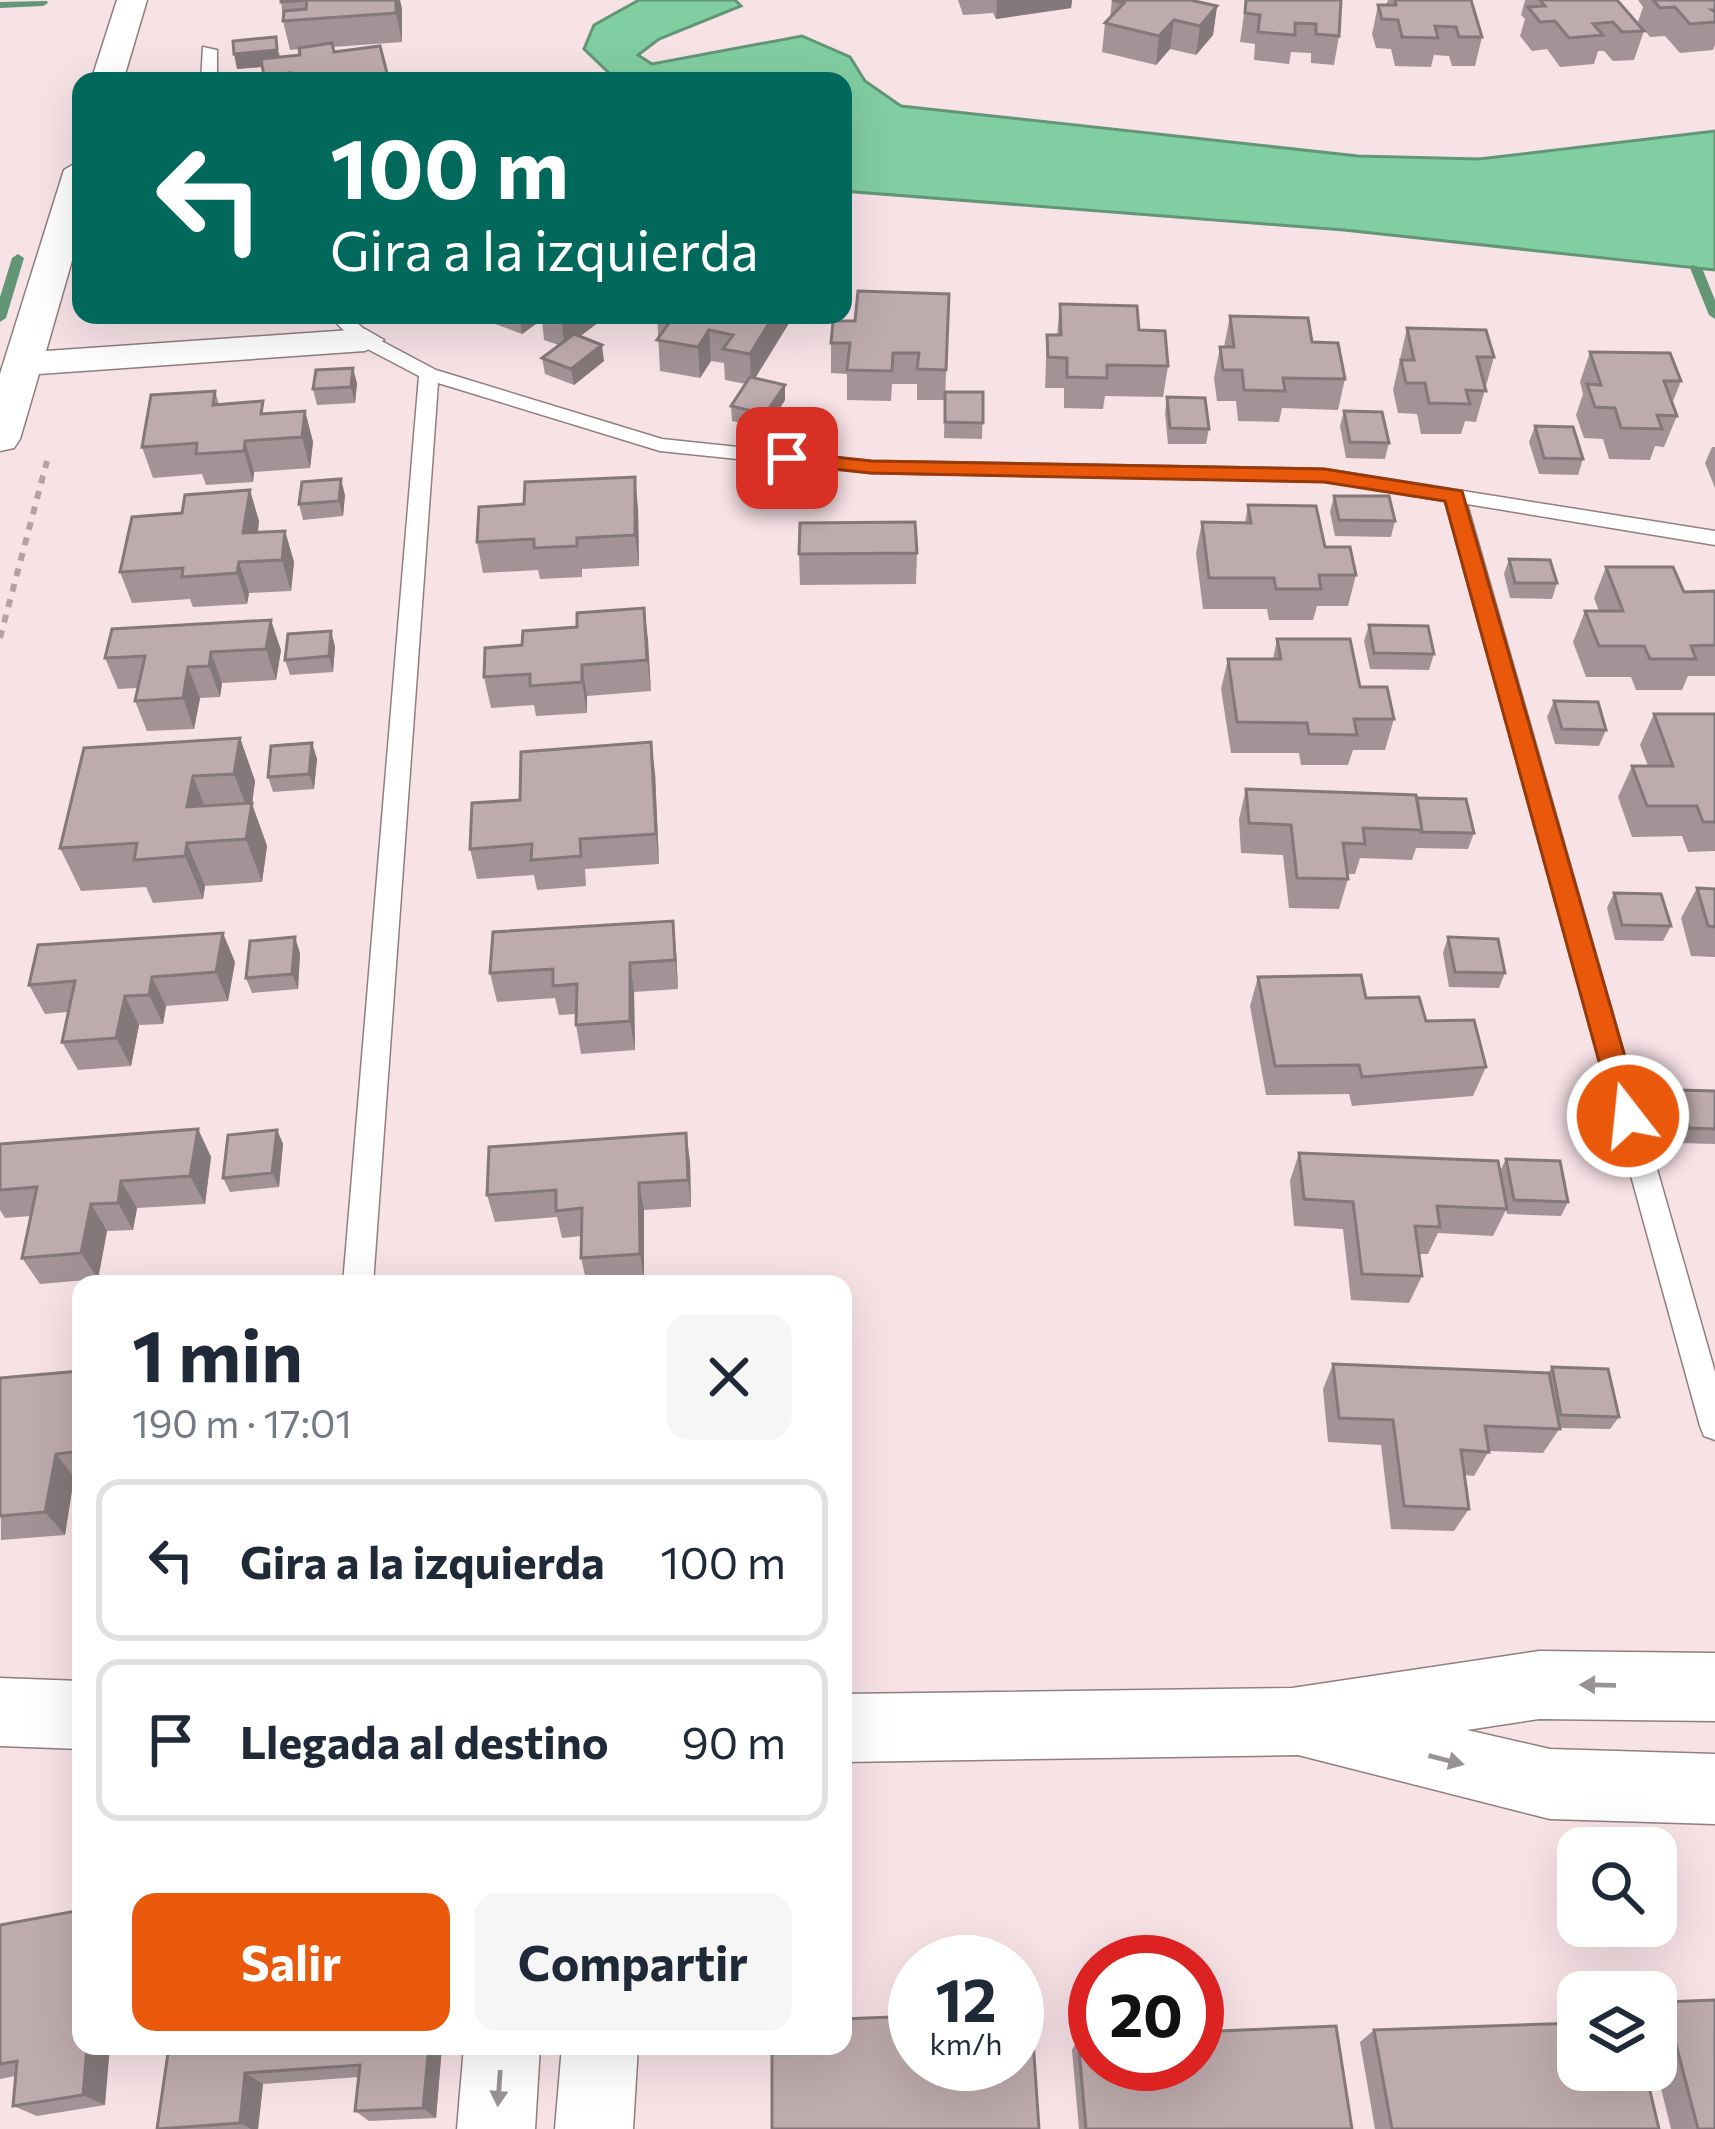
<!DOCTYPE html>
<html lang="es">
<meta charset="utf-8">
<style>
body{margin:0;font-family:Commissioner,sans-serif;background:#f6f6f7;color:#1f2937;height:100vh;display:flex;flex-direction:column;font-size:45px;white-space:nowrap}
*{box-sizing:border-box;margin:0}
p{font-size:39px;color:#747a83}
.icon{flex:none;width:66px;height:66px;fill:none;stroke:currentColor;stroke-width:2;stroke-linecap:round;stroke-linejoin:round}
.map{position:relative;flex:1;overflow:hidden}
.side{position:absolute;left:72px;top:1275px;width:780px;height:780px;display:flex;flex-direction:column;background:#fff;border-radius:24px;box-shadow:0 12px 48px #0002}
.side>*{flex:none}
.hud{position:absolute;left:72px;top:72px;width:780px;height:252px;border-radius:24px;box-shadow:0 12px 48px #0002;background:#00695c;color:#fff;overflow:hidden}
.fabs{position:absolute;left:1557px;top:1827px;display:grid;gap:24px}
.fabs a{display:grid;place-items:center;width:120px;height:120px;border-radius:24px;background:#fff;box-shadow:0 12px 48px #0002;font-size:60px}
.speed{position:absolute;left:888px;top:1935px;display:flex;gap:24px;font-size:60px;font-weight:700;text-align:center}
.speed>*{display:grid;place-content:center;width:156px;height:156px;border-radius:50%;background:#fff;box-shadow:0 12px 48px #0002;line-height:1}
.speed small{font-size:30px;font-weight:400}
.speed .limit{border:18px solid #d22;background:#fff;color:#111}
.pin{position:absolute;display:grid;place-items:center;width:102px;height:102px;color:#fff;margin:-51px;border-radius:24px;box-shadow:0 6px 18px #0006}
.me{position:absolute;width:132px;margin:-66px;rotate:344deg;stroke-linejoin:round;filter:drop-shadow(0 0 9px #0008)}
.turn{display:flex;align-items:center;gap:42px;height:252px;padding:0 60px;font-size:54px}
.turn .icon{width:156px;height:156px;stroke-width:2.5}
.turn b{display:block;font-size:84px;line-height:102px}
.round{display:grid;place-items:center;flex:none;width:126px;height:126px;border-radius:24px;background:#f6f6f7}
.summary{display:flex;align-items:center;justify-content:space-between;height:204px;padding:0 60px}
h1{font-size:72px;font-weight:700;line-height:90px}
.cta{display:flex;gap:24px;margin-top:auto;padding:24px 60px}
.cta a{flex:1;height:138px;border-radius:24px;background:#ea580c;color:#fff;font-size:48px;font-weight:700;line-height:138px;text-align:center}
.cta a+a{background:#f6f6f7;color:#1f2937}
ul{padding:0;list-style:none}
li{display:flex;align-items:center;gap:36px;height:162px;margin:0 24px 18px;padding:0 36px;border:6px solid #e0e1e3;border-radius:24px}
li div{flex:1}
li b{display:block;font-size:45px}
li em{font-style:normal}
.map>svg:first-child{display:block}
</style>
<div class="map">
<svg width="1715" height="2129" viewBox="0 0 1715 2129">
<rect width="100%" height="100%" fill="#f7e2e6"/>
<polygon fill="#81cea2" stroke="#629677" stroke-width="3" points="639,0 735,0 741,6 659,39 638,55 652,64 802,36 850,57 865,81 901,106 1358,156 1479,159 1715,131 1715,270 1344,230 843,191 843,81 609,81 611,75 584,49 594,25"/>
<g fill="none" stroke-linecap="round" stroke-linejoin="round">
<g fill="#629677" fill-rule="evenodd">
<polygon points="47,1 48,3 43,6 0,8 0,2"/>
<polygon points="18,254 24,258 6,318 0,322 0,297 12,258"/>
<polygon points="1692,265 1702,268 1715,300 1715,319 1709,315 1690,268"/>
</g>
<g stroke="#907e81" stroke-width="3">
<g id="service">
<polygon points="203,47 217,50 217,81 201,81"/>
<polygon points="328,315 348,315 372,336 436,370 662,439 871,461 1324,469 1715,531 1715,545 1467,504 1715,1372 1715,1440 1704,1436 1700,1426 1445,501 1324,481 871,473 660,451 438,383 373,1284 343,1284 419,376 358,344"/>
</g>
</g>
<g stroke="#907e81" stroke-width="3">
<g id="minor">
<polygon points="117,0 147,0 123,81 91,81"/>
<polygon points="81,160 81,229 46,351 365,329 384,340 365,351 39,374 20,439 14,448 0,451 0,374 64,170"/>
<polygon points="1539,1651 1715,1653 1715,1721 1539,1719 1467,1730 1550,1749 1715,1754 1715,1824 1550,1819 1298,1755 843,1762 843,1694 1292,1688"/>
<polygon points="0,1678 81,1681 81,1749 0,1746"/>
<polygon points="464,2046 540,2046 535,2129 457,2129"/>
<polygon points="562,2046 638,2046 633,2129 555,2129"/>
</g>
</g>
<polyline stroke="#b3a2a5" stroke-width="6" stroke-dasharray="8 8" stroke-linecap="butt" points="0,638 47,461"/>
<use href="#service" fill="#fff" fill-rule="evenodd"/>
<use href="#minor" fill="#fff" fill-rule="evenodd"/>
</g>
<g fill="#a39396">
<polygon points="281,0 400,0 402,42 333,47 263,67 237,69 279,52 280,57 300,55 299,49 290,50 283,21"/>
<polygon points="958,0 1072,0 1071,8 996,19 993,13 963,15"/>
<polygon points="1112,0 1217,6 1213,35 1196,55 1170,49 1156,65 1102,52 1105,23 1110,18"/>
<polygon points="1246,0 1341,0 1339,36 1334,65 1311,63 1311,53 1291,52 1289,64 1254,60 1255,44 1240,42"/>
<polygon points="1388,0 1471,0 1482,37 1475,66 1452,66 1449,56 1434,55 1431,67 1395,66 1391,49 1376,48 1372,34 1378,5 1386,5"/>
<polygon points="1525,0 1617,0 1644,31 1634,60 1613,61 1604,51 1598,51 1594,64 1560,67 1547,49 1532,51 1520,36 1525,19 1521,15"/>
<polygon points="1638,0 1715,0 1715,45 1713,50 1680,53 1665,36 1650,37 1638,22 1643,7"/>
<polygon points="949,294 945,400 917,400 917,384 892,384 891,401 847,400 847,374 831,373 831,343 855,321"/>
<polygon points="1060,304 1139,330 1168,366 1163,397 1105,396 1103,409 1064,408 1064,388 1045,388 1047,335 1057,335"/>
<polygon points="489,315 608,315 580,336 604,361 574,385 545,374 542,358 559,345 544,340 542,320 522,334 490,322"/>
<polygon points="657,315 794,315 755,378 785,385 785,400 766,429 732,421 731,406 746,384 725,380 724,363 711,361 700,378 660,371"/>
<polygon points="1230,316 1312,342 1345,379 1338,410 1282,408 1279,422 1238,421 1236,401 1217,401 1214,378 1220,347 1224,347"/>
<polygon points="1407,328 1494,357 1476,422 1465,421 1461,434 1421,434 1417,414 1398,413 1393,390"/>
<polygon points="1590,352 1681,381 1672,404 1677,416 1664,447 1655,446 1650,460 1609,459 1603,439 1584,438 1576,415 1583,394 1580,382"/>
<polygon points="357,383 355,403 317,405 313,389"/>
<polygon points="215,391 219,404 267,414 305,411 313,442 310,468 254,472 253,482 206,485 202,474 153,478 142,447"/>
<polygon points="945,392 983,392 982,439 944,438"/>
<polygon points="1167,397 1209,429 1206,444 1168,444 1165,413"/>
<polygon points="1344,411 1389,443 1385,459 1346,458 1340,426"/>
<polygon points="1535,426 1583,459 1578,475 1539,474 1529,442"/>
<polygon points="1712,447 1715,447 1715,488 1705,463"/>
<polygon points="345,495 343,516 303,520 299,504"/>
<polygon points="1334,496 1395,521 1391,537 1335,536 1330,512"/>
<polygon points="1248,505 1325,547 1356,575 1348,606 1317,606 1313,620 1269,620 1267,609 1203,609 1196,553 1202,522 1245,523"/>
<polygon points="638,508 639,566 582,569 582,577 540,579 538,570 483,573 477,542"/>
<polygon points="182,513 259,521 258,533 285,531 294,562 291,591 249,593 247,604 193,607 190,599 132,603 120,572"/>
<polygon points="917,553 916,584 800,585 799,554"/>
<polygon points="1509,559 1557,583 1552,599 1510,598 1504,574"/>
<polygon points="1606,567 1684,592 1715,591 1715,676 1688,676 1682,690 1636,690 1631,677 1586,677 1573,642 1585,611 1599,611 1594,598"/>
<polygon points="644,608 651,691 587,696 587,713 536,716 534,705 491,708 484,677 522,645 577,627"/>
<polygon points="1369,625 1434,654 1429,670 1370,669 1364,641"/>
<polygon points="112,629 281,650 276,680 222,683 220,697 200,698 194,729 147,731 135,701 138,688 118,689 105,658"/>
<polygon points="1277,639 1360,687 1394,719 1385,750 1353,750 1348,765 1301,765 1299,753 1231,753 1221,689 1228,659 1273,659"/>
<polygon points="335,646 333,672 290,675 285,660"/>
<polygon points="1554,701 1606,730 1599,746 1555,744 1547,717"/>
<polygon points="1654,714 1715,714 1715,851 1688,852 1682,836 1632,837 1618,797 1632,766 1648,766 1640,745"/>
<polygon points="240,738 255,781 252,804 267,846 262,882 205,886 203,899 153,903 146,887 81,891 60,848"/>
<polygon points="312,743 317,759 314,789 273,792 268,777"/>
<polygon points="655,773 659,864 585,869 586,886 537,890 534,875 477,879 470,849 520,800"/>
<polygon points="1246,789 1417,798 1474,833 1468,849 1416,848 1412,860 1360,858 1355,874 1348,874 1348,879 1339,909 1289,908 1283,855 1241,853 1239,819"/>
<polygon points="1697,888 1715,889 1715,957 1691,956 1681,918"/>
<polygon points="1614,893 1671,926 1663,941 1615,940 1607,908"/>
<polygon points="1448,937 1505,973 1499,988 1449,987 1443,953"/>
<polygon points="676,951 678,989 634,992 635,1050 581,1054 576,1025 576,1014 559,1015 555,998 497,1002 490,973"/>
<polygon points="300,953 298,989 252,993 246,978"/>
<polygon points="235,962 228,1001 166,1006 163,1024 139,1025 131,1066 78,1070 62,1042 68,1012 45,1014 29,985"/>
<polygon points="1258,977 1366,998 1426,1021 1486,1067 1473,1096 1352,1106 1349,1094 1266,1095 1250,1006"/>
<polygon points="1678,1090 1715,1091 1715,1144 1680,1143 1670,1104"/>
<polygon points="198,1129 211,1157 205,1204 137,1208 133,1230 107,1231 98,1279 40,1284 22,1258 31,1216 5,1218 0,1210 0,1144"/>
<polygon points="277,1130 283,1144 279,1187 230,1192 223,1178"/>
<polygon points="1299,1153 1500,1171 1506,1159 1568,1202 1561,1216 1507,1214 1506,1210 1493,1236 1438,1233 1428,1254 1418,1254 1422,1276 1409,1303 1351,1300 1343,1229 1294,1226 1290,1181"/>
<polygon points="690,1161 691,1207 644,1210 644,1280 587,1284 581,1258 581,1236 562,1238 557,1217 495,1222 487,1195"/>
<polygon points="1333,1364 1548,1373 1552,1367 1619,1417 1610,1429 1560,1428 1543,1453 1489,1451 1474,1476 1464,1475 1469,1509 1454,1531 1391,1529 1381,1445 1328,1442 1323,1389"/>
<polygon points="81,1371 81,1477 74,1477 65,1535 1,1540 0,1378"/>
<polygon points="0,1925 105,2105 37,2116 13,2106 15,2076 0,2079"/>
<polygon points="1665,2002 1715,2129 1671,2129 1656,2068 1656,2007"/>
<polygon points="1374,2030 1659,2129 1375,2129 1360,2042"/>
<polygon points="1078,2038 1352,2129 1079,2129 1072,2050"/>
<polygon points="169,2046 442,2046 436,2118 369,2121 355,2111 359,2077 263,2084 258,2129 157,2129"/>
</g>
<g fill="#85787a">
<polygon points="396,0 400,0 402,8 402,42 396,13"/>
<polygon points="997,0 1072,0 1071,8 996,19"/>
<polygon points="1217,6 1213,35 1196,55 1200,26"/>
<polygon points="1174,20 1170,49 1156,65 1159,36"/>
<polygon points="276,37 280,65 237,69 234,54"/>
<polygon points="291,73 293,81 265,81 264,76"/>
<polygon points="408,315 427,315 410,322"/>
<polygon points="519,315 540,315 541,320 522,334"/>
<polygon points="564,315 608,315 565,348 561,317"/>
<polygon points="774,315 794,315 751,385 750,354"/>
<polygon points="709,330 711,361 700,378 698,347"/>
<polygon points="602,345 604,361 574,385 571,369"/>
<polygon points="353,368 357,383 355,403 351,387"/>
<polygon points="785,385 785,400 766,429 765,414"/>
<polygon points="305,411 313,442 310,468 302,437"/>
<polygon points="245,441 254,472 253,482 244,451"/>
<polygon points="635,477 638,508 639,566 635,535"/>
<polygon points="341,479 345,495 343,516 339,501"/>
<polygon points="250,490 259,521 253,564 243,533"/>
<polygon points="285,531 294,562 291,591 282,560"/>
<polygon points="239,562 249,593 247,604 237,573"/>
<polygon points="644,608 648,639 651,691 647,660"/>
<polygon points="271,620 281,650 276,680 266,649"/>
<polygon points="331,631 335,646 333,672 329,656"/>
<polygon points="211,652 222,683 220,697 209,666"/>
<polygon points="582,665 587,696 587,713 582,682"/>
<polygon points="188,667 200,698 194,729 183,698"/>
<polygon points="240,738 255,781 252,804 267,846 262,882 246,839 250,816 234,774"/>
<polygon points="651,742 655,773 659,864 656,834"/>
<polygon points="312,743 317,759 314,789 309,774"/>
<polygon points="193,776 210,820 187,807"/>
<polygon points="187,843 205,886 203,899 185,856"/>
<polygon points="673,921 676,951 678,989 675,960"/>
<polygon points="223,933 235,962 228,1001 216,972"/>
<polygon points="295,937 300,953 298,989 292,974"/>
<polygon points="630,963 634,992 635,1050 630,1021"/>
<polygon points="152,977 166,1006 163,1024 149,995"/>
<polygon points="125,996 139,1025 131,1066 116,1038"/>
<polygon points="198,1129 211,1157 205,1204 190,1176"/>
<polygon points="277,1130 283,1144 279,1187 272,1173"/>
<polygon points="686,1133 690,1161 691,1207 688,1180"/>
<polygon points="121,1181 137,1208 133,1230 118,1203"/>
<polygon points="639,1183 644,1210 644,1280 640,1254"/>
<polygon points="91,1204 107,1231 98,1279 81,1253"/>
<polygon points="56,1454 74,1477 65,1535 45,1512"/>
<polygon points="87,2046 110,2046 105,2105 83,2095"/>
<polygon points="429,2046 442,2046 436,2118 423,2108"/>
<polygon points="245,2073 263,2084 258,2129 251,2129 240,2123"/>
</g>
<g fill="#beabae" stroke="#85787a" stroke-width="3">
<polygon points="281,0 396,0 396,13 283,21 284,11 306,9 307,0 281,2"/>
<polygon points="1112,0 1190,0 1217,6 1200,26 1174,20 1159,36 1105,23 1124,3"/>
<polygon points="1246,0 1341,0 1339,36 1316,34 1316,24 1295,23 1295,35 1258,32 1260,15 1245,13"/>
<polygon points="1395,0 1471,0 1482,37 1459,37 1456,27 1435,26 1438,38 1402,37 1398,20 1382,19 1378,5 1396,5"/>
<polygon points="1540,0 1617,0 1644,31 1622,32 1613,22 1593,24 1603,35 1569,38 1555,21 1540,22 1528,7 1545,6"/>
<polygon points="1653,0 1715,0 1715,10 1712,10 1715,12 1715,22 1690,24 1675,7 1660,8"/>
<polygon points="276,37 277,50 234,54 233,41"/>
<polygon points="332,43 334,52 380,46 389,81 292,81 291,73 264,76 261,59 300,55 299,48"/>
<polygon points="858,291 949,294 946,370 917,369 919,353 893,353 892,371 847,370 850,343 831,343 833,321 855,321"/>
<polygon points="1060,304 1137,306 1139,330 1165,331 1168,366 1107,365 1107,378 1067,377 1067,358 1048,357 1047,335 1061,335"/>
<polygon points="670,315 774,315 750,354 723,349 733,335 709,330 698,347 657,340 674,316"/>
<polygon points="1230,316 1308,318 1312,342 1338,343 1345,379 1283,378 1285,391 1244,390 1242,370 1223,370 1220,347 1234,347"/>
<polygon points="1407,328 1486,330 1494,357 1477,357 1486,391 1466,390 1470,404 1429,403 1425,383 1406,383 1401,360 1414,360"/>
<polygon points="574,334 602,345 571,369 542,358"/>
<polygon points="1590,352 1670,353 1681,381 1664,381 1677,416 1657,415 1662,429 1621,428 1615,408 1595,407 1587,384 1601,385"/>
<polygon points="353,368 351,387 313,389 316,370"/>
<polygon points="750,377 785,385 765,414 731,406"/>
<polygon points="215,391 213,405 263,401 261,414 305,411 302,437 245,441 244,451 196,454 197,443 142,447 151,395"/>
<polygon points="945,392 983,392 983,423 945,422"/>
<polygon points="1167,397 1205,398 1209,429 1170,428"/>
<polygon points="1344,411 1382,412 1389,443 1350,442"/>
<polygon points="1535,426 1573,427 1583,459 1544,458"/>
<polygon points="635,477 635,535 577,538 577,546 534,548 534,539 477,542 479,507 524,504 525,482"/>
<polygon points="341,479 339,501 299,504 302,482"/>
<polygon points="250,490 243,533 285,531 282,560 239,562 237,573 182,577 183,568 120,572 132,517 182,513 185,495"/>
<polygon points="1334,496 1389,496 1395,521 1339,520"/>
<polygon points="1248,505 1316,506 1325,547 1350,547 1356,575 1319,575 1321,589 1276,589 1274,578 1209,578 1202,522 1251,523"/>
<polygon points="915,522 917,553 799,554 800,523"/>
<polygon points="1509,559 1550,560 1557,583 1515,583"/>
<polygon points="1606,567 1673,567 1684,592 1715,591 1715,645 1691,646 1696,659 1650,659 1644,646 1599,646 1585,611 1623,611"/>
<polygon points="644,608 647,660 582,665 582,682 530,686 530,674 484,677 485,648 522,645 523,631 577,627 577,613"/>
<polygon points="271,620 266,649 211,652 209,666 188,667 183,698 135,701 145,656 105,658 112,629"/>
<polygon points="1369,625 1428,626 1434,654 1374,653"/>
<polygon points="331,631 329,656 285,660 288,634"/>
<polygon points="1277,639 1350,639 1360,687 1387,687 1394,719 1354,719 1357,735 1309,734 1307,723 1237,722 1228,659 1281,659"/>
<polygon points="1554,701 1598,702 1606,730 1562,729"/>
<polygon points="1654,714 1715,714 1715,822 1703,822 1697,806 1647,806 1632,766 1673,766"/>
<polygon points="240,738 234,774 193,776 187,807 252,803 246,839 187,843 185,856 134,860 137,843 60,848 84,748"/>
<polygon points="651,742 656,834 580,839 581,856 531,860 532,844 470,849 472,803 520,800 521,752"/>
<polygon points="312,743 309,774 268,777 271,746"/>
<polygon points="1246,789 1416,795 1422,830 1363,828 1365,844 1343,843 1348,879 1297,878 1291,825 1249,823"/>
<polygon points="1417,798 1466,799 1474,833 1421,832 1422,830"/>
<polygon points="1697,888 1715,889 1715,927 1708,926"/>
<polygon points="1614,893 1661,894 1671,926 1622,925"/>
<polygon points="673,921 675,960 630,963 630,1021 576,1025 577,984 553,986 553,969 490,973 493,932"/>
<polygon points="223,933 216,972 152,977 149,995 125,996 116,1038 62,1042 75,981 29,985 38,945"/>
<polygon points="295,937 292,974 246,978 250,941"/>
<polygon points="1448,937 1498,939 1505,973 1455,972"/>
<polygon points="1361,975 1366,998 1419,997 1426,1021 1474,1020 1486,1067 1362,1077 1359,1065 1275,1066 1258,977"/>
<polygon points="1678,1090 1715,1091 1715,1129 1689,1128"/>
<polygon points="198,1129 190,1176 121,1181 118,1203 91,1204 81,1253 22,1258 37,1187 0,1190 0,1144"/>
<polygon points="277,1130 272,1173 223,1178 228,1135"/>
<polygon points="686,1133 688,1180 639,1183 640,1254 581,1258 582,1208 556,1211 556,1190 487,1195 489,1147"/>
<polygon points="1299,1153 1498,1161 1507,1209 1437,1206 1440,1227 1415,1226 1422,1276 1362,1274 1353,1202 1304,1199"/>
<polygon points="1506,1159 1560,1161 1568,1202 1514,1200"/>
<polygon points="1333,1364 1549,1373 1560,1429 1485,1426 1489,1452 1461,1450 1469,1509 1404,1506 1393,1420 1339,1418"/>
<polygon points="1552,1367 1608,1369 1619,1417 1561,1415"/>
<polygon points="81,1371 81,1451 56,1454 45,1512 0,1516 0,1378"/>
<polygon points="81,1910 81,2046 87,2046 83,2095 13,2106 17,2061 0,2064 0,1925"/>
<polygon points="1715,2000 1715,2129 1698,2129 1665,2002"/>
<polygon points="1031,2011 1039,2129 772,2129 772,2046 843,2046 843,2019 915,2016 915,2064 1017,2064 1017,2012"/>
<polygon points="1578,2023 1578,2070 1645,2070 1659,2129 1392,2129 1374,2030"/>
<polygon points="1336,2026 1352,2129 1086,2129 1078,2038 1095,2037 1095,2064 1197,2064 1197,2032"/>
<polygon points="169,2046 429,2046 423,2108 355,2111 360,2065 245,2073 240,2123 157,2129"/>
</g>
<defs><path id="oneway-solid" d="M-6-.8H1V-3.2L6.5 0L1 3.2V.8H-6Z" transform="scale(3)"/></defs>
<g fill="#989495">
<use href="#oneway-solid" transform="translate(1598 1685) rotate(-179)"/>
<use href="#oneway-solid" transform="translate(1446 1760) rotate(14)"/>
<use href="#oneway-solid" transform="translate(499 2088) rotate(94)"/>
</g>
<polygon fill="#ea580c" stroke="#983908" stroke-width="3" points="787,452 871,461 1324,469 1462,491 1642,1116 1638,1124 1628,1127 1614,1116 1445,501 1324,482 871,473 779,463 779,454"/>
</svg>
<div class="fabs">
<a><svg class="icon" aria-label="search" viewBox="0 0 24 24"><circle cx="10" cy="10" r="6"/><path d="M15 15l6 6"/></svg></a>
<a><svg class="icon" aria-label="layers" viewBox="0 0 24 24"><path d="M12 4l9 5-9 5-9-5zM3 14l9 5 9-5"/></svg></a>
</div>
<div class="speed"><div>12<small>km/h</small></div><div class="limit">20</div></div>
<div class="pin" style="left:787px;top:458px;background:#d93025"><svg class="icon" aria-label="arrive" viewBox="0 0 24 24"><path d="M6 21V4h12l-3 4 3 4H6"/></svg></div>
<svg class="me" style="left:1628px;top:1116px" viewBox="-20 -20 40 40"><circle r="17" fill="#ea580c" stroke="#fff" stroke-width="3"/><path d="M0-11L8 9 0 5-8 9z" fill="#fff"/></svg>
<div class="hud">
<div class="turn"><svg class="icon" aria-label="left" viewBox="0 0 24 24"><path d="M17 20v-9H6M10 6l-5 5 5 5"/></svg><div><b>100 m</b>Gira a la izquierda</div></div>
</div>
<section class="side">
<div class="summary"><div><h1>1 min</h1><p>190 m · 17:01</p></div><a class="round"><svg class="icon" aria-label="close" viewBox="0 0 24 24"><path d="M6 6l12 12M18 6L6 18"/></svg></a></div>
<ul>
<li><svg class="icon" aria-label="left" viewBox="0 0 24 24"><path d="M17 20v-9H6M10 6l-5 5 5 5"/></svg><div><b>Gira a la izquierda</b></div><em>100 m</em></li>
<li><svg class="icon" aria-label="arrive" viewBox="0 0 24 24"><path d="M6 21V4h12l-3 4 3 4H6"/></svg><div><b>Llegada al destino</b></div><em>90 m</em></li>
</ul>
<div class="cta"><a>Salir</a><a>Compartir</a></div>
</section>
</div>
